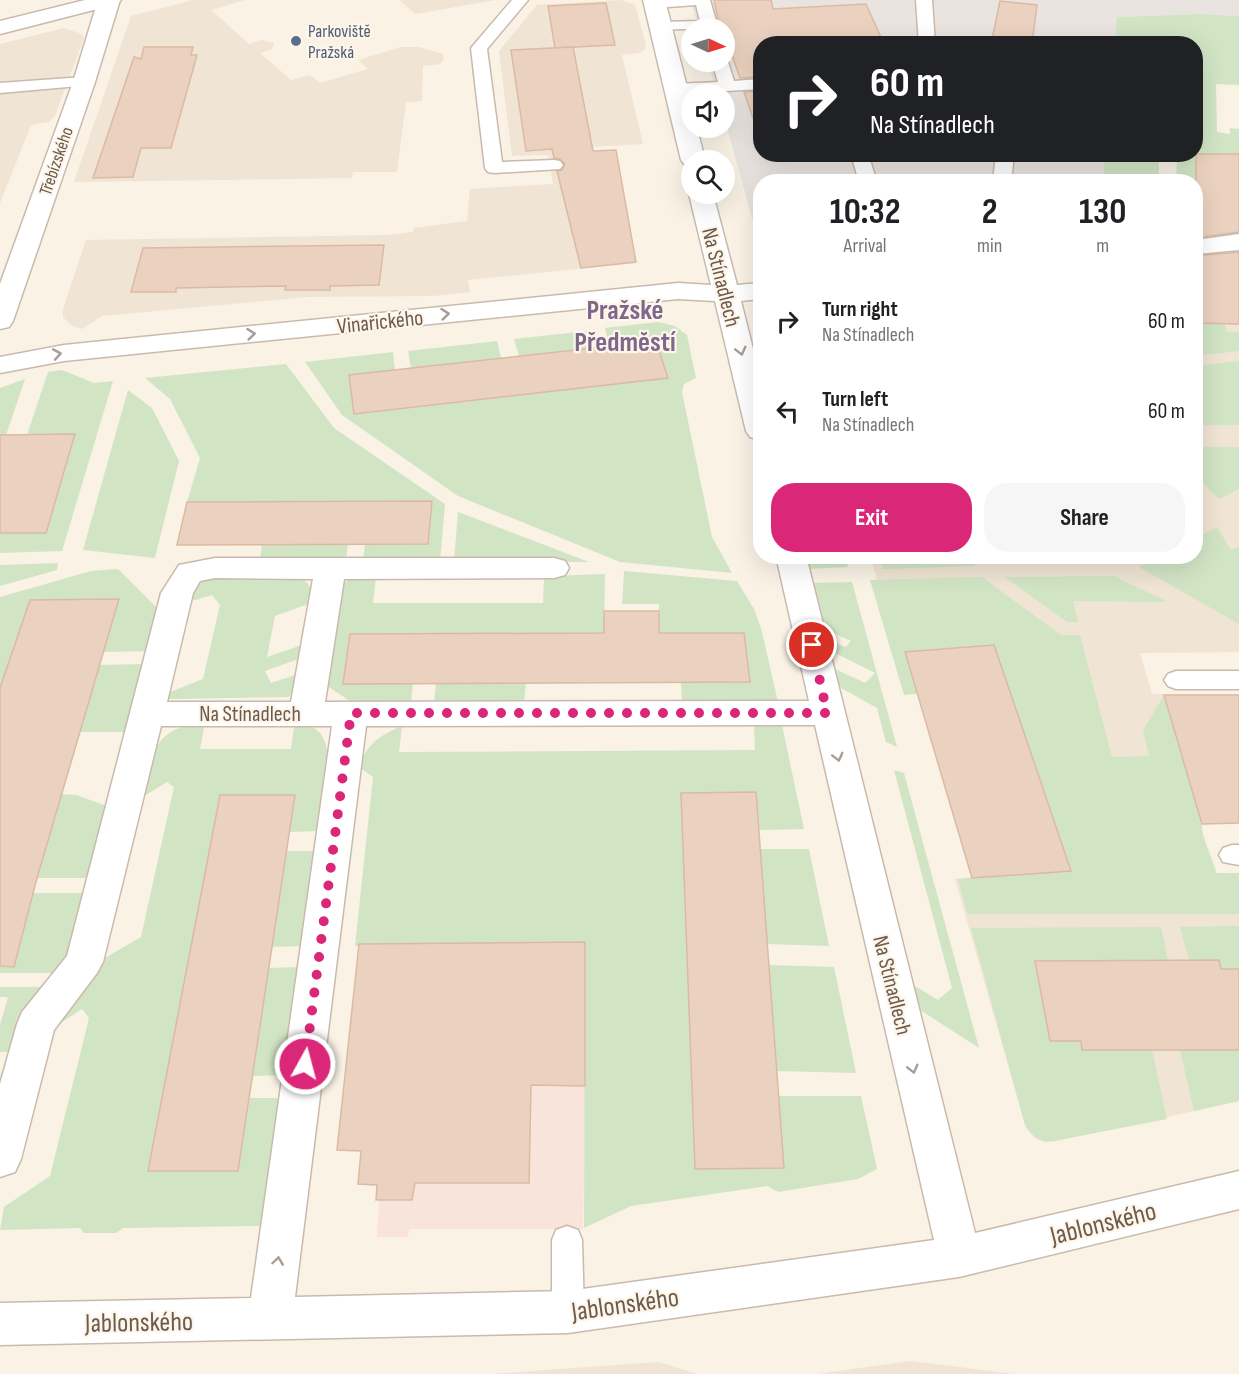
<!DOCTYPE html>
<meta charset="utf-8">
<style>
body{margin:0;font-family:"Sofia Sans Condensed",sans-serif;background:#f6f6f6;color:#202124;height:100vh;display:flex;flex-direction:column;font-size:22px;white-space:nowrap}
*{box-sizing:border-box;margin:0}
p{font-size:20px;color:#757577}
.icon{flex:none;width:33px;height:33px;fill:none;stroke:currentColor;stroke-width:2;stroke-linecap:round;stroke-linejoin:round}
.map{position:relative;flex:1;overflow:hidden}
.sheet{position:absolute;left:753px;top:174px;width:450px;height:390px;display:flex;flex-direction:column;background:#fff;border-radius:24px;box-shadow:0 6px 24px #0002}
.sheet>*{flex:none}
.hud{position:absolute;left:753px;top:36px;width:450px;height:126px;border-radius:24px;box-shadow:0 6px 24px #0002;background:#202124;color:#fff;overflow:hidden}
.needle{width:39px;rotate:94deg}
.controls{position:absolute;left:681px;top:18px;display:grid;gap:12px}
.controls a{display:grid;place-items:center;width:54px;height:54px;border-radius:50%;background:#fff;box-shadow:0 6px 24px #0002;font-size:30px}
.pin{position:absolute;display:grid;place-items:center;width:51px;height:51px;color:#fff;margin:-26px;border:3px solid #fff;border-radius:50%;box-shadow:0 2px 6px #0007}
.me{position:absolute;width:66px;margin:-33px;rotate:7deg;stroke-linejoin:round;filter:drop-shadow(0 0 4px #0008)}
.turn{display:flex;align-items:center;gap:21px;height:126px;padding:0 18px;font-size:27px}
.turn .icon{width:78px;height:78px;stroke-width:2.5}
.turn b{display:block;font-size:42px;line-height:51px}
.eta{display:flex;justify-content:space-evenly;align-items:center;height:102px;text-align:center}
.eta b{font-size:36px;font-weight:700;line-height:42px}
.action{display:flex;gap:12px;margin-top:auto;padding:12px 18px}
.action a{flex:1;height:69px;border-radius:24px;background:#db2777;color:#fff;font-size:24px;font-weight:700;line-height:69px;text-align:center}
.action a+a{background:#f6f6f6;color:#202124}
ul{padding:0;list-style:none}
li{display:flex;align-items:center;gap:18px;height:90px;padding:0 18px}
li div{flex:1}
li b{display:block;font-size:22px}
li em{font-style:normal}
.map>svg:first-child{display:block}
</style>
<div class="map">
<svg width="1239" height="1374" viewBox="0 0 1239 1374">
<rect width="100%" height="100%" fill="#f9f2e5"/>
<g fill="#f0e4d4">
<polygon points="193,0 245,0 211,10 249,44 261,40 274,43 272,49 260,53 291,80 310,75 320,83 368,69 358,60 401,47 419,47 443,54 444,59 440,64 423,66 422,101 406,102 397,172 353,172 352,178 74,182 131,16"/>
<polygon points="400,0 496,0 415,14"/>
<polygon points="621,0 635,5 646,44 644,50 639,53 622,55 643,144 572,148 626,207 636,263 468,280 470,292 433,296 307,297 102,316 82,329 71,325 63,317 63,309 86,240 388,235 413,232 414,228 467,221 470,189 553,184 548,155 512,156 499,51 537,5"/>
<polygon points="64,28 82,34 84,38 55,116 49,122 31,125 0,203 0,44"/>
<polygon points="1239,272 1239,652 1140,653 1152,694 1165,694 1204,837 1217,873 1239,873 1239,1101 1052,1142 1045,1142 1035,1138 1026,1128 955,879 972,877 919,693 878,584 871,557 1196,556 1196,276"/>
<polygon points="911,1361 1015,1374 817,1374"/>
<polygon points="659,1362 697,1374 492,1374"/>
</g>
<polygon fill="#f8e4da" points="588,943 583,1229 409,1229 408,1237 377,1237 380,1184 363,1151 362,945"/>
<polygon fill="#e9e4df" points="690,0 1239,0 1239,16 1201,14 1118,17 1115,43 760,44 760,154 1106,155 1103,181 760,182 760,247 725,120 724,94 717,94 708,62 724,62 724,28 699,28"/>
<g fill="#d1e5c5">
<polygon points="1199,14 1239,16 1239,85 1216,84 1217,132 1230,134 1230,128 1239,129 1239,189 1196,190 1196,182 1176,181 1177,155 1196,154 1196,44 1115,44 1117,17"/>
<polygon points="1105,155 1159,155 1159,181 1103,181"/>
<polygon points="658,322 675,326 687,335 696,378 684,384 682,392 712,537 732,573 620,562 458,496 342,415 305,362 393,352 395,370 355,414 668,378 656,341 609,346 605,328"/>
<polygon points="1196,323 1224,323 1227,332 1239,332 1239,351 1196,356"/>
<polygon points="587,331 592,348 519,356 514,339"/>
<polygon points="497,341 501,358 411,368 408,351"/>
<polygon points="1239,361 1239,425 1196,425 1196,366"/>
<polygon points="286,364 334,428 445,504 440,561 363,560 365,544 428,544 431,501 187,502 200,458 170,399 145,378"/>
<polygon points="62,370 94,383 113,381 62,551 0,553 0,533 46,532 59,489 56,475 63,475 75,434 27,435 48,372"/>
<polygon points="25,379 6,435 0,435 0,388"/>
<polygon points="128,390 152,408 179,461 155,558 83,550"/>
<polygon points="1196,447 1239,447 1239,489 1219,499 1196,476"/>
<polygon points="458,512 589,562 454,561"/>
<polygon points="1217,527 1231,550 1239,547 1239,624 1139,567 1160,557 1196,556 1196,538"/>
<polygon points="348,544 346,560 260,560 262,545"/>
<polygon points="802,557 845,557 848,567 808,569"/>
<polygon points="879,557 972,557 975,566 883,569"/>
<polygon points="990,557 990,556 1119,557 1110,561 993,563"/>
<polygon points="58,563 57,570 0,586 0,565"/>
<polygon points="118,569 160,611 149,651 104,652 119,599 30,600 0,688 0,597 91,571"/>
<polygon points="624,571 737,581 754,609 761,628 778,702 682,702 681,683 749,682 744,633 659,633 659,604 622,604"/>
<polygon points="605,574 604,633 350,634 343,684 413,683 411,702 350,701 327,686 338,588 351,578 376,577 373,603 543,603 544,579 552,576"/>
<polygon points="1114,576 1168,602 1073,601 1078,622 1067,622 1004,577"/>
<path d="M215,577L300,578C312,584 312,591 311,603L275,616L267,657L299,646L304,647L301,658L265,671L271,683L298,674L293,693L288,697L177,699H169L165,694L203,679L220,605L212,595L196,600L189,599C194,585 200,580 215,577Z"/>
<path d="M982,577L1061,635H1080L1112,757L1149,756L1143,730L1164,695L1202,824C1201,840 1212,856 1216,873H1239V914H967L958,879L1070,870L994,646L906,652L917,694L904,695L870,580Z"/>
<polygon points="852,582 897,747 886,742 877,708 834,684 833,668 865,683 875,673 825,648 825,640 846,647 851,641 820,627 810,583"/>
<polygon points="145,664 129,732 80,732 100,665"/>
<polygon points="436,683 526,683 524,702 434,702"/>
<path d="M300,723C317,727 324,733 327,750L317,831L289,832L294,795H220L149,1171H238L250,1098H280L262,1226L123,1228L116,1233H84L80,1228L0,1230L4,1207L50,1176L89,1018L82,1009L56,1026L105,958L141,937L174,787L167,782L146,795L141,793C151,756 155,726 202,724L204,728L200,749H291L294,727Z"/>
<path d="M754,725H782L804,829L758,830L755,792L681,793L695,1169L784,1168L779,1096H861L877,1169L858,1179L778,1192L767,1186L631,1206L584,1228L585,943L355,946L373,777L359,767C367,744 380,735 402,726L399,752L755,750Z"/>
<polygon points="894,770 904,773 979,1048 914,1006 910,983 938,1000 952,988"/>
<polygon points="61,794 76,795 110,807 92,878 37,878"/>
<polygon points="760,849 809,849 829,946 767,944"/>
<polygon points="287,851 314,851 301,946 272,947"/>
<polygon points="32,893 89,893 76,948 57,973 0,973 0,953"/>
<polygon points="1239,926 1239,969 1221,969 1218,960 1189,960 1180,927"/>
<path d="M1161,927L1168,960L1036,961L1050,1041H1081L1082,1050H1152L1167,1119L1054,1141C1038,1143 1033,1136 1025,1125L971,928Z"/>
<polygon points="769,965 834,967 856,1073 777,1071"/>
<polygon points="298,967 283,1075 253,1076 269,968"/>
<polygon points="0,987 44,987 13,1052 0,1052 0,1025 8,997 0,997"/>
<polygon points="1180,1050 1239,1050 1239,1101 1194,1111"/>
</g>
<g fill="#ebd2c0" stroke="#dcbaa2" stroke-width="1.5">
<polygon points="714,0 771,0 773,9 866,4 884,44 760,44 760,77 740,78 728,44 724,44 724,28 720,28"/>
<polygon points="1000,1 1037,5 1032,44 991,44"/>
<polygon points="606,3 615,45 555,48 548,6"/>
<polygon points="144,47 193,47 191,55 197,55 171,148 141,148 133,177 93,178 134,57 141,59"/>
<polygon points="573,47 593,151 616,150 636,262 581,268 557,171 562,170 565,164 560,159 554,158 552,149 526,151 511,50"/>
<polygon points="760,91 760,117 753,118 744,92"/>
<polygon points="1196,154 1239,154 1239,232 1196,238"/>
<polygon points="384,245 379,285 330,286 330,290 285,290 286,286 176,288 176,292 131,292 143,248"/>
<polygon points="1239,252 1239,324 1196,323 1196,256"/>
<polygon points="656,341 668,378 354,414 349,375"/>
<polygon points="75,434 46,533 0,533 0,435"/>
<polygon points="432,501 428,544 177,545 187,502"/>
<polygon points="119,599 37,878 14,967 0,966 0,688 30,600"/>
<polygon points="604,611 659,611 659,633 744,633 750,682 343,684 350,634 604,633"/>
<polygon points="994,645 1034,762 1071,871 972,878 905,652"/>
<polygon points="1164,695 1239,695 1239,823 1202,824"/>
<polygon points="756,792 784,1168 695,1169 681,793"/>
<polygon points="220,795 295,795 238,1171 148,1171"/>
<polygon points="585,942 585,1086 531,1085 529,1183 415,1183 412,1200 376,1200 377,1185 358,1184 361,1151 337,1150 359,944"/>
<polygon points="1219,960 1221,969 1239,969 1239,1050 1082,1050 1081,1041 1050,1041 1035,961"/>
</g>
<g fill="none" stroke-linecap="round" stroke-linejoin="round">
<g stroke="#c9baad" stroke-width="3">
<g id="service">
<polygon points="512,0 528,0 487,49 502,162 554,160 560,161 563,165 560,169 494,173 488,172 485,168 471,48"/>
<polygon points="648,0 710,0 718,28 654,30 652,27 654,24 660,22 700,21 696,5 654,8 649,6 646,3"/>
<polygon points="916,0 932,0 935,44 919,44"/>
<polygon points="724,58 728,62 734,81 760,79 760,89 675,94 667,89 675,84 718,82 712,62 724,62"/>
<polygon points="84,77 90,79 92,82 90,85 0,93 0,83"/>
<polygon points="851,154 868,154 877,182 859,182"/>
<polygon points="996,154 1014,154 1011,182 993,182"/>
<polygon points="1176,671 1239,671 1239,689 1176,689 1168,686 1164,680 1168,674"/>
<polygon points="1232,845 1239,845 1239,865 1223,862 1219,855 1223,848"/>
<polygon points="567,1226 578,1230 582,1240 584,1312 579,1323 568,1327 557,1323 552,1312 552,1240 556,1230"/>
</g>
</g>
<g stroke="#c9baad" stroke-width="3">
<g id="minor">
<polygon points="98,0 120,0 95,82 13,321 9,327 0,329 0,284 73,82"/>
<polygon points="643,0 665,0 692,107 692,128 697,128 705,160 692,160 692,167 685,165 681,160"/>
<polygon points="692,190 692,194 713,194 737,285 760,283 760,299 741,301 760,377 760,440 750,437 746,431 715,301 678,299 64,361 0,373 0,357 64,345 678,283 711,285 689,194"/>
<polygon points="1239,234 1239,250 1196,254 1196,240"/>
<path d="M776,556H806L975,1233L1239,1171V1209L959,1277L568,1333L0,1345V1303L251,1298L332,726H161L103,962L97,973L54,1030L21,1159L15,1172L0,1177V1084L17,1024L22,1012L67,956L161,593L179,565L215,558H554L565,561L569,568L565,575L554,578L344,579L325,702L809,701ZM215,578L313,579L291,702H167L193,593L200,581ZM815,725L934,1240L568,1291L295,1297L366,726Z"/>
</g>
</g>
<g stroke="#c9baad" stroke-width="3">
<polygon id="tertiary" points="85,0 121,0 117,4 0,34 0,21"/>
</g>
<use href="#service" fill="#fff" fill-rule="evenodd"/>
<use href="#minor" fill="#fff" fill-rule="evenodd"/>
<use href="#tertiary" fill="#fff" fill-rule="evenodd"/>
</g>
<defs><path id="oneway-chevron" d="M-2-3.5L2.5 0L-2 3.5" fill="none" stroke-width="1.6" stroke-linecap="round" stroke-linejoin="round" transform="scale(1.5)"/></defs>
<g stroke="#a99c94">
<use href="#oneway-chevron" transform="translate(445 314) rotate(-6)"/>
<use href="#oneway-chevron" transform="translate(251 334) rotate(-6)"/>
<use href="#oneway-chevron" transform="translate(741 351) rotate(76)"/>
<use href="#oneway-chevron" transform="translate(57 354) rotate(-10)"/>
<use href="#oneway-chevron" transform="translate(838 757) rotate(76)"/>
<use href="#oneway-chevron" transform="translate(913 1069) rotate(76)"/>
<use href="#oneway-chevron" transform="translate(278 1261) rotate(-82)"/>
</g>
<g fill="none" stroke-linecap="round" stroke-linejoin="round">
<polyline stroke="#db2777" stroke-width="10" stroke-dasharray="0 18" points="305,1064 351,713 827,713 812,645"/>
</g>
<circle fill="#5c6f8a" stroke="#fdf6eb" stroke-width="2" cx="296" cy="41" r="6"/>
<g text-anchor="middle" stroke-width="4.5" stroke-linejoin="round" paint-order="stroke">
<g font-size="18" fill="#4e5e75" stroke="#fdf6eb" text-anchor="start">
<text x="308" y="37">Parkoviště<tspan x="308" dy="21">Pražská</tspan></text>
</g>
<g font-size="18" fill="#6f5a4d" stroke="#fdf6eb">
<text transform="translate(56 161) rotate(-71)" y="6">Třebízského</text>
</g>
<g font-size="22" fill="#6f5a4d" stroke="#fdf6eb">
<text transform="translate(722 277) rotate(76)" y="8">Na Stínadlech</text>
<text transform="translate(380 321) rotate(-6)" y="8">Vinařického</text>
<text x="250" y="721">Na Stínadlech</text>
<text transform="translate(893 985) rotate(76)" y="8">Na Stínadlech</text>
</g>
<g font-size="27" fill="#6f5a4d" stroke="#fdf6eb">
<text transform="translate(1103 1223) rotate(-14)" y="9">Jablonského</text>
<text transform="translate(625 1304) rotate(-8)" y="9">Jablonského</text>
<text transform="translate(139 1322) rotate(-1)" y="9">Jablonského</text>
</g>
<g font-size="28" font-weight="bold" fill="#7f668b" stroke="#fdf6eb">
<text x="625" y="319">Pražské<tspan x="625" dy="32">Předměstí</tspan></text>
</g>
</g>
</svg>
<div class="controls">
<a><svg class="needle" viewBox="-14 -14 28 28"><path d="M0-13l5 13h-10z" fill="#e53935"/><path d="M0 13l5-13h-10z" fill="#757577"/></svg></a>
<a><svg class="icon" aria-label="sound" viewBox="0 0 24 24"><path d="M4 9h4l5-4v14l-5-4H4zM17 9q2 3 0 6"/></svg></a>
<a><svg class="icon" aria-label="search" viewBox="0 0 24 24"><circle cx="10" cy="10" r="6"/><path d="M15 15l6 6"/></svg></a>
</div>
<div class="pin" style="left:812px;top:645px;background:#d93025"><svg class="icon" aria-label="arrive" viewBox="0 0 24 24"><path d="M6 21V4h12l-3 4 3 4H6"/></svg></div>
<svg class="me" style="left:305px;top:1064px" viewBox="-20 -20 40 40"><circle r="17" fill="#db2777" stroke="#fff" stroke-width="3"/><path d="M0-11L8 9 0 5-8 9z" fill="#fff"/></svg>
<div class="hud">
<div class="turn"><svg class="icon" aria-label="right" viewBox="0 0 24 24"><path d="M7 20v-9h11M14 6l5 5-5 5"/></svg><div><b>60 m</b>Na Stínadlech</div></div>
</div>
<section class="sheet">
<div class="eta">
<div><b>10:32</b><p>Arrival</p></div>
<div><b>2</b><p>min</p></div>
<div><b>130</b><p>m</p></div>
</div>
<ul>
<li><svg class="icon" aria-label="right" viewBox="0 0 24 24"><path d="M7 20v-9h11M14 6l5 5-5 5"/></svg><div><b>Turn right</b><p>Na Stínadlech</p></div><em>60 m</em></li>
<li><svg class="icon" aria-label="left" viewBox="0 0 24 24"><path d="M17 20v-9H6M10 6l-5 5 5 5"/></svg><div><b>Turn left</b><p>Na Stínadlech</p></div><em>60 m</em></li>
</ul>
<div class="action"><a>Exit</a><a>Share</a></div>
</section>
</div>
